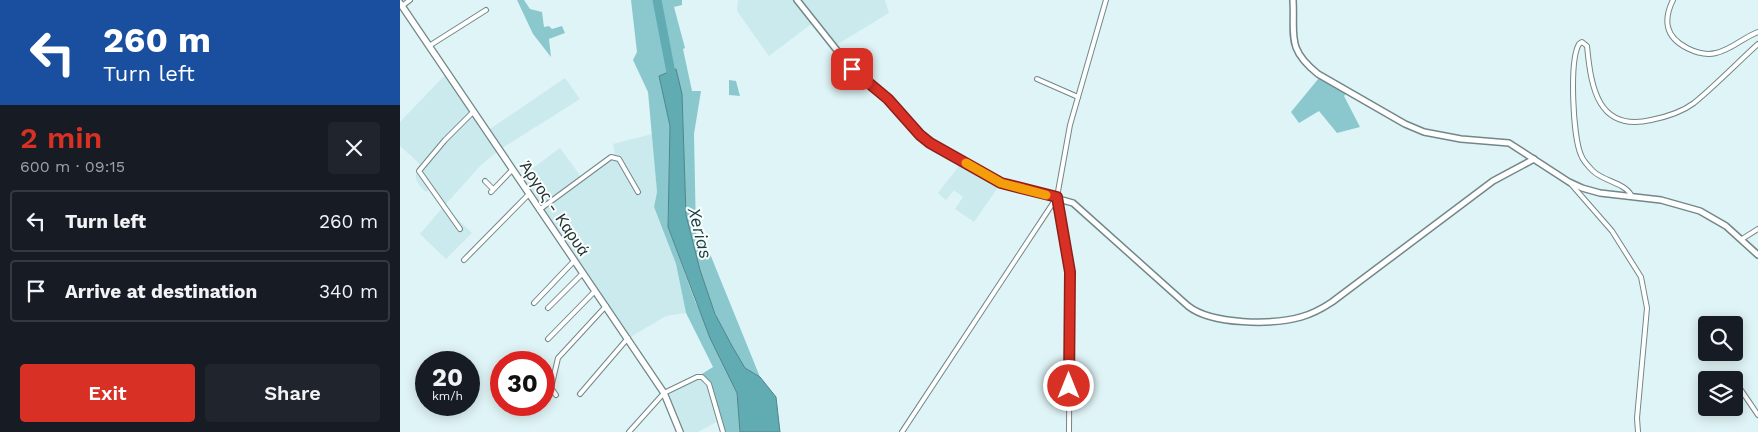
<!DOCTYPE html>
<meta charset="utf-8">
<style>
body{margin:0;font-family:"Work Sans",sans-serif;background:#20242c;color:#f1f3f6;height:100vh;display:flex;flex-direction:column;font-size:19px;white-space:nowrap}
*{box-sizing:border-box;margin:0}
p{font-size:16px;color:#9ea1a6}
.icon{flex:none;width:28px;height:28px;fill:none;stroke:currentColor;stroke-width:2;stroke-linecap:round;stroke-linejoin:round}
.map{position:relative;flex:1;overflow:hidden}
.side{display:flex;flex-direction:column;background:#171b24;width:400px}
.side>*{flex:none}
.top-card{background:#1a4fa0;color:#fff;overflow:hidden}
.tools{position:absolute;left:1298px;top:316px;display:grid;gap:10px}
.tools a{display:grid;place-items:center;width:45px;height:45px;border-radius:5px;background:#171b24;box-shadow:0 2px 12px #0003;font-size:25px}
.speed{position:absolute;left:15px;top:351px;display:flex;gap:10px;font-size:25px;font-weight:700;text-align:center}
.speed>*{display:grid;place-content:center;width:65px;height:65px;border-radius:50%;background:#171b24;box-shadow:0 2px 12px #0003;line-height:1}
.speed small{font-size:12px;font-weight:400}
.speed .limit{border:8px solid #d22;background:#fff;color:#111}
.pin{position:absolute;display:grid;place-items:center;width:42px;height:42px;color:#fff;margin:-21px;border-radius:10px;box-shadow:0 2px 8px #0006}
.me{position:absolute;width:55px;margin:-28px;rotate:0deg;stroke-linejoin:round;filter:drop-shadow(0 0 4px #0008)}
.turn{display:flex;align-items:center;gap:18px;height:105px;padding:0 20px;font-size:22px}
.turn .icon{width:65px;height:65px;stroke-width:2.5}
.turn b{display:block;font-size:35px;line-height:42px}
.round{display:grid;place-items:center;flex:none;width:52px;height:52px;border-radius:5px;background:#20242c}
.overview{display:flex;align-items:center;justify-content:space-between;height:85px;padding:0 20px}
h1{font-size:30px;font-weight:600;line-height:38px;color:#d93025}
.primary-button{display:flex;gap:10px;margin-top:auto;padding:10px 20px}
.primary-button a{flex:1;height:58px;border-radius:5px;background:#d93025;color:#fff;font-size:20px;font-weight:600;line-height:58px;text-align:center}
.primary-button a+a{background:#20242c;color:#f1f3f6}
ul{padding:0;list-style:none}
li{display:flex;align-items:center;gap:15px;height:62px;margin:0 10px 8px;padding:0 10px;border:2px solid #363941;border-radius:5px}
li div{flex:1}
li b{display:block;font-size:19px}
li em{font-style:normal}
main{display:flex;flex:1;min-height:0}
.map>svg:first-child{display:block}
</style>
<main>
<section class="side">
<div class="top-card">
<div class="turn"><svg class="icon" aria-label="left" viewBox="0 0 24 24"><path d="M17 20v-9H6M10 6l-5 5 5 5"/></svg><div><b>260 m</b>Turn left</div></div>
</div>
<div class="overview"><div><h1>2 min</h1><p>600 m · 09:15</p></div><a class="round"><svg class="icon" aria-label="close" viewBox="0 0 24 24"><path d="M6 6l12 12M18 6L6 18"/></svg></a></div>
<ul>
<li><svg class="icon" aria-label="left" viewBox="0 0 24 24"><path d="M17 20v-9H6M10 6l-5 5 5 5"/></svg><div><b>Turn left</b></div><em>260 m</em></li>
<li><svg class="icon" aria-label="arrive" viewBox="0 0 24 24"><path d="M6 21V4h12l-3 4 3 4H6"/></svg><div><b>Arrive at destination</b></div><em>340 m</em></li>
</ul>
<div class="primary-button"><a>Exit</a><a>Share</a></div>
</section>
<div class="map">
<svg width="1358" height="432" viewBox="0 0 1358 432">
<rect width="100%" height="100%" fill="#dff4f6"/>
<g fill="#cbeaed">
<polygon points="338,0 485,0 489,13 433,47 414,22 369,56 337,11"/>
<polygon points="46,74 98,151 81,165 44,206 72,233 46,259 20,234 44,206 29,189 26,192 20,186 16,179 16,170 20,164 0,146 0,122"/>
<polygon points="165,78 180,99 101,149 87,131"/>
<polygon points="252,134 257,192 254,208 276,264 286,313 266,316 227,339 117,180 160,148 182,178 215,156 213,144"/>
<polygon points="563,161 601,183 574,222 555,209 563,197 554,190 546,200 538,193"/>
<polygon points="302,377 309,384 318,421 298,432 283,432 266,392"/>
</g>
<g fill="#8bc8ce">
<polygon points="117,0 124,0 130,9 142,12 144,27 149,26 152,29 162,26 165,33 149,39 151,57 133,34"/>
<path d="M231,0H282V5L274,7L285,48L283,49L292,91H301L294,134L296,233L306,244L360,377C355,374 348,371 344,367C320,339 291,252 286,214C280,166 288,117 276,70L259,76L270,126L268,227L295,301L337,393L340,432H323L309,384L305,379L297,377L313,367L286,313L276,264L254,207L257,192L248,92L233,60L237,52Z"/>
<polygon points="919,78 946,94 944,96 960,127 937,133 919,111 899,123 891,112"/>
<polygon points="329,80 336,81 340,96 329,95"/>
</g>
<polygon fill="#61abb2" stroke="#50868b" points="276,69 282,94 286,215 300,270 315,314 332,346 345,368 360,377 376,397 380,432 340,432 337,393 310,338 268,227 270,126 259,76"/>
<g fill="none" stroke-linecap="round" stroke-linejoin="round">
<polyline stroke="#61abb2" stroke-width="9" points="257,0 273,83"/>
<g stroke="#738788" stroke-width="6">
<g id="minor">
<path d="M1273,0C1269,8 1266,18 1268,27C1272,45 1300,57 1316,53C1331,50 1344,37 1358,32"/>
<polyline points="2,6 10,0"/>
<polyline points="29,46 86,10"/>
<polyline points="637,79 678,97"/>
<polyline points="85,181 93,189"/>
<polyline points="1171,184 1212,231 1241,277 1247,308 1237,418 1238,432"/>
<polyline points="91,192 112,170"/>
<path d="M1231,195C1225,183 1203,181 1193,171C1188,166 1183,161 1181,155C1173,137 1169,61 1179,44L1182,42L1187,46C1191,88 1198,132 1251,120C1266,117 1282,112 1294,103C1316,85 1337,63 1358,44"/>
<polyline points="139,210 211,157 219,159 238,192"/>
<polyline points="60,229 19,171 45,140 73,112"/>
<polyline points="1342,239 1358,229"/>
<polyline points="64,260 129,194"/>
<polyline points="134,303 174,261"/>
<polyline points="148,308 182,274"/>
<polyline points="148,339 195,291"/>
<polyline points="1341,390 1358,415"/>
<polyline points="180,394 228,338"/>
<polyline points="156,395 151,388 158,358 206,306"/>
<polyline points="229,432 264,393 297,377 302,377 309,384 323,432"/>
<polyline points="502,432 657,197"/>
<polyline points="669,432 670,272 657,197 670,125 706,0"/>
</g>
</g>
<g stroke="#738788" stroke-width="8">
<g id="tertiary">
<path d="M397,0L447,63L488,99L526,140L601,183L673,203L788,306C812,325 873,325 901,317C912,314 923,308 932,302L1093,181L1134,159"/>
<path d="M893,0C895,36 886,48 918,74L1005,124L1024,132L1061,139L1109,143L1169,182L1182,188L1200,193L1261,200L1300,211L1326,226L1358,255"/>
</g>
</g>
<g stroke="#738788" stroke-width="8">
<polyline id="secondary" points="0,3 264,393 280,432"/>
</g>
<use href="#minor" stroke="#fff" stroke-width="4"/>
<use href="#tertiary" stroke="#fff" stroke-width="5"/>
<use href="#secondary" stroke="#fff" stroke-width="5.5"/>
</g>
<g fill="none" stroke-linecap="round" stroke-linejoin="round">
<g stroke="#8d1f18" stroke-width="12">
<polyline id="route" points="452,69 488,99 520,135 530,143 601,183 657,197 670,272 669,386"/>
</g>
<use href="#route" stroke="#d93025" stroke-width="9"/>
<polyline stroke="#f59e0b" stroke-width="9" points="566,163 601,183 646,195"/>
</g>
<g text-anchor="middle" stroke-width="4" stroke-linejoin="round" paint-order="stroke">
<g font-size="16" fill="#283131" stroke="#f9fefe">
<text transform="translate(155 208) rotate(56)" y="6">Άργος - Καρυά</text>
</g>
<g font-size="18" font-style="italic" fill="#193e41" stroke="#f9fefe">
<text transform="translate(300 233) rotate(76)" y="6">Xerias</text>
</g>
</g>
</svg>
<div class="tools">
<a><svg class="icon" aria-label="search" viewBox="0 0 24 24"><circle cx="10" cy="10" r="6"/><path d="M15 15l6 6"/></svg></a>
<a><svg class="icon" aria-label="layers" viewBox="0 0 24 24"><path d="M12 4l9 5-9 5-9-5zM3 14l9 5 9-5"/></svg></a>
</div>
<div class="speed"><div>20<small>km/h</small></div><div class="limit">30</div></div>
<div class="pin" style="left:452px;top:69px;background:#d93025"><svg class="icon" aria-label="arrive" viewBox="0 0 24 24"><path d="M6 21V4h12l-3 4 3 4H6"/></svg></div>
<svg class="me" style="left:669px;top:386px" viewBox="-20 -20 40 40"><circle r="17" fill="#d93025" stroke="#fff" stroke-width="3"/><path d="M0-11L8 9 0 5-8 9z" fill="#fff"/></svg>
</div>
</main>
